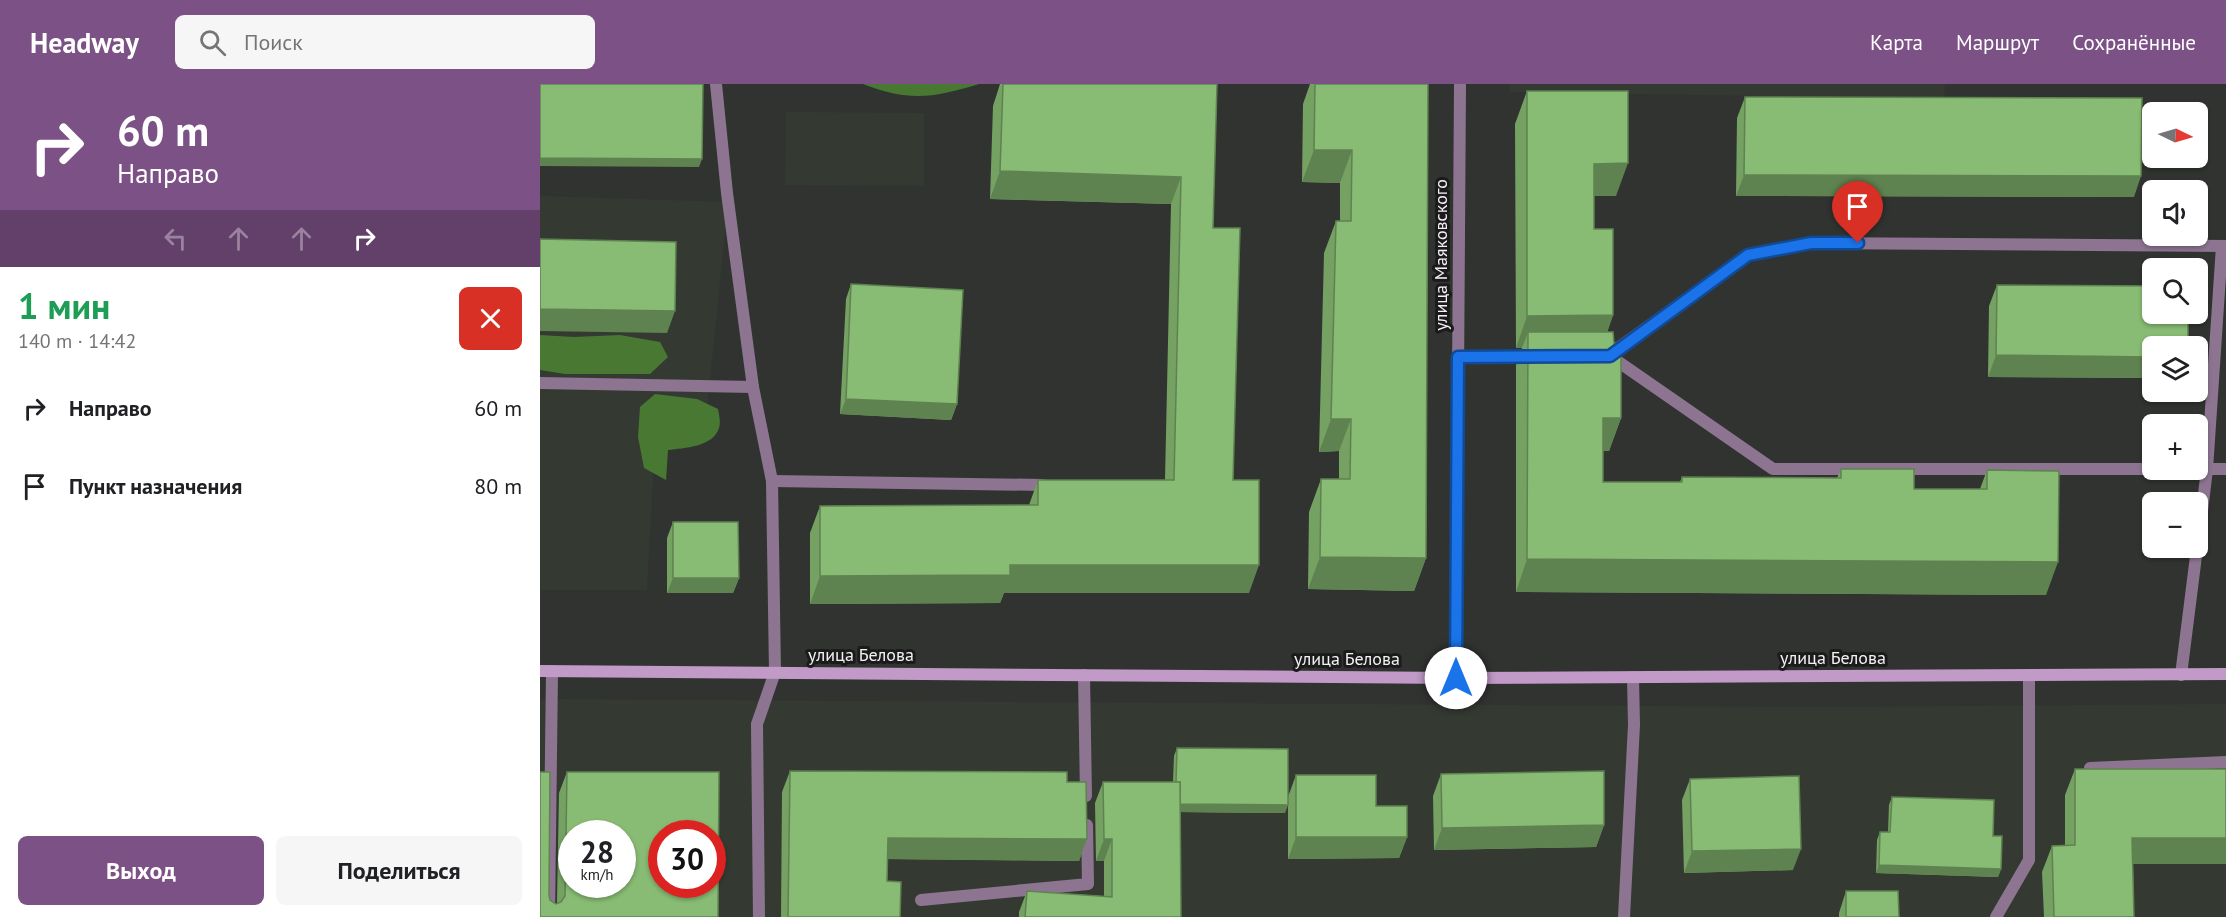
<!DOCTYPE html>
<html lang="ru">
<meta charset="utf-8">
<style>
body{margin:0;font-family:"PT Sans",sans-serif;background:#f6f6f6;color:#202124;height:100vh;display:flex;flex-direction:column;font-size:22px;white-space:nowrap}
*{box-sizing:border-box;margin:0}
p{font-size:20px;color:#757577}
.icon{flex:none;width:33px;height:33px;fill:none;stroke:currentColor;stroke-width:2;stroke-linecap:round;stroke-linejoin:round}
.map{position:relative;flex:1;overflow:hidden}
.sheet{display:flex;flex-direction:column;background:#fff;width:540px}
.sheet>*{flex:none}
.top-card{background:#7c5185;color:#fff;overflow:hidden}
.needle{width:39px;rotate:95deg}
.fabs{position:absolute;left:1602px;top:18px;display:grid;gap:12px}
.fabs a{display:grid;place-items:center;width:66px;height:66px;border-radius:9px;background:#fff;box-shadow:0 2px 4px #0004;font-size:30px}
.speed{position:absolute;left:18px;top:736px;display:flex;gap:12px;font-size:30px;font-weight:700;text-align:center}
.speed>*{display:grid;place-content:center;width:78px;height:78px;border-radius:50%;background:#fff;box-shadow:0 2px 4px #0004;line-height:1}
.speed small{font-size:15px;font-weight:400}
.speed .limit{border:9px solid #d22;background:#fff;color:#111}
.pin{position:absolute;display:grid;place-items:center;width:51px;height:51px;color:#fff;margin:-62px -26px;border-radius:50% 50% 50% 0;rotate:-45deg;box-shadow:0 0 6px #0007}
.pin .icon{rotate:45deg}
.me{position:absolute;width:66px;margin:-33px;rotate:0deg;stroke-linejoin:round;filter:drop-shadow(0 0 4px #0008)}
.turn{display:flex;align-items:center;gap:21px;height:126px;padding:0 18px;font-size:27px}
.turn .icon{width:78px;height:78px;stroke-width:2.5}
.turn b{display:block;font-size:42px;line-height:51px}
.lanes{display:flex;align-items:center;height:57px;padding:0 18px;background:#0003;justify-content:center;gap:30px;direction:ltr}
.lanes .off{opacity:.35}
.round{display:grid;place-items:center;flex:none;width:63px;height:63px;border-radius:9px;background:#f6f6f6}
.overview{display:flex;align-items:center;justify-content:space-between;height:102px;padding:0 18px}
h1{font-size:36px;font-weight:800;line-height:45px;color:#1e9e55}
.button{display:flex;gap:12px;margin-top:auto;padding:12px 18px}
.button a{flex:1;height:69px;border-radius:9px;background:#7c5185;color:#fff;font-size:24px;font-weight:800;line-height:69px;text-align:center}
.button a+a{background:#f6f6f6;color:#202124}
ul{padding:0;list-style:none}
li{display:flex;align-items:center;gap:18px;height:78px;padding:0 18px}
li div{flex:1}
li b{display:block;font-size:22px}
li em{font-style:normal}
header{display:flex;align-items:center;gap:36px;box-sizing:border-box;height:84px;padding:0 30px;background:#7c5185;color:#fff}
header strong{font-size:28px}
nav{display:flex;gap:33px;margin-inline-start:auto;font-size:21px}
.search{width:420px;height:54px;background:#f6f6f6;display:flex;align-items:center;gap:15px;box-sizing:border-box;padding:0 21px;border-radius:9px;color:#757577;font-size:22px}
main{display:flex;flex:1;min-height:0}
.map>svg:first-child{display:block}
</style>
<header>
<strong>Headway</strong>
<div class="search"><svg class="icon" aria-label="search" viewBox="0 0 24 24"><circle cx="10" cy="10" r="6"/><path d="M15 15l6 6"/></svg>Поиск</div>
<nav><a>Карта</a><a>Маршрут</a><a>Сохранённые</a></nav>
</header>
<main>
<section class="sheet">
<div class="top-card">
<div class="turn"><svg class="icon" aria-label="right" viewBox="0 0 24 24"><path d="M7 20v-9h11M14 6l5 5-5 5"/></svg><div><b>60 m</b>Направо</div></div>
<div class="lanes"><svg class="icon off" aria-label="left" viewBox="0 0 24 24"><path d="M17 20v-9H6M10 6l-5 5 5 5"/></svg><svg class="icon off" aria-label="ahead" viewBox="0 0 24 24"><path d="M12 20V5M6 11l6-6 6 6"/></svg><svg class="icon off" aria-label="ahead" viewBox="0 0 24 24"><path d="M12 20V5M6 11l6-6 6 6"/></svg><svg class="icon" aria-label="right" viewBox="0 0 24 24"><path d="M7 20v-9h11M14 6l5 5-5 5"/></svg></div>
</div>
<div class="overview"><div><h1>1 мин</h1><p>140 m · 14:42</p></div><a class="round" style="background:#d93025;color:#fff"><svg class="icon" aria-label="close" viewBox="0 0 24 24"><path d="M6 6l12 12M18 6L6 18"/></svg></a></div>
<ul>
<li><svg class="icon" aria-label="right" viewBox="0 0 24 24"><path d="M7 20v-9h11M14 6l5 5-5 5"/></svg><div><b>Направо</b></div><em>60 m</em></li>
<li><svg class="icon" aria-label="arrive" viewBox="0 0 24 24"><path d="M6 21V4h12l-3 4 3 4H6"/></svg><div><b>Пункт назначения</b></div><em>80 m</em></li>
</ul>
<div class="button"><a>Выход</a><a>Поделиться</a></div>
</section>
<div class="map">
<svg width="1686" height="833" viewBox="0 0 1686 833">
<rect width="100%" height="100%" fill="#313331"/>
<g fill="#343a32" fill-rule="evenodd">
<polygon points="970,0 1405,0 1404,15 970,8"/>
<polygon points="246,28 384,29 384,102 245,101"/>
<polygon points="0,112 188,118 166,336 116,333 107,506 0,506"/>
<path d="M0,615L1277,623L1686,620V833H0ZM32,750H82V801H32ZM122,750H172V801H122Z"/>
</g>
<g fill="#497833">
<path d="M323,0H439C392,14 370,18 323,0Z"/>
<polygon points="0,251 34,253 80,251 120,258 128,273 110,290 25,290 0,286"/>
<path d="M115,310L157,315L178,325C179,331 181,338 179,344C173,363 144,364 128,366L126,396L104,384L98,353L100,323Z"/>
</g>
<g fill="none" stroke-linecap="round" stroke-linejoin="round">
<g stroke="#8d7591" stroke-width="12">
<polyline points="176,0 187,109 213,303 232,397 235,588 217,640 219,833"/>
<polyline points="1067,272 1208,171 1271,159 1686,162"/>
<polyline points="1070,272 1233,385 1612,385"/>
<polyline points="918,273 993,272"/>
<polyline points="0,299 213,303"/>
<polyline points="1658,385 1686,385"/>
<polyline points="232,397 502,401"/>
<polyline points="1658,461 1667,385 1682,162"/>
<polyline points="544,591 546,712"/>
<polyline points="1641,591 1657,464"/>
<polyline points="1550,684 1686,678"/>
<polyline points="381,816 548,800 547,741"/>
<polyline points="1084,833 1094,641 1093,593"/>
<polyline points="1456,833 1489,776 1489,591"/>
</g>
<g stroke="#8d7591" stroke-width="12">
<polyline points="916,594 920,0"/>
<polyline points="9,833 12,587"/>
</g>
<polyline stroke="#c19ac7" stroke-width="12" points="0,587 916,594 1686,590"/>
</g>
<g fill="#75a163">
<polygon points="460,0 677,0 673,144 693,396 709,509 464,509 460,519 270,520 270,449 280,422 489,421 498,396 625,396 631,120 450,115 453,22"/>
<polygon points="770,0 888,0 886,474 874,507 768,505 769,428 781,395 799,395 799,367 779,368 784,169 796,137 800,137 800,99 762,98 763,20"/>
<polygon points="987,7 1076,112 1054,112 1054,145 1073,231 1067,248 1074,259 1081,334 1069,367 1063,367 1063,398 1140,398 1142,393 1297,394 1301,385 1374,405 1440,405 1447,386 1506,511 976,508 976,281 982,264 976,264 975,40"/>
<polygon points="1205,13 1594,113 1196,112 1197,34"/>
<polygon points="311,200 417,320 411,336 300,330 306,215"/>
<polygon points="1457,201 1612,262 1612,294 1448,293 1449,222"/>
<polygon points="133,438 199,494 193,509 127,509 127,454"/>
<polygon points="637,664 745,729 640,728 641,833 479,833 479,828 487,807 564,812 564,777 556,777 555,719 563,698 633,698 634,672"/>
<polygon points="1535,685 1686,780 1593,780 1594,833 1504,833 1502,788 1512,762 1525,761 1525,711"/>
<polygon points="250,687 527,698 547,755 539,777 348,775 347,797 360,833 241,833 242,708"/>
<polygon points="27,688 178,833 0,833 9,811 10,816 16,820 17,819 19,709"/>
<polygon points="901,690 1064,741 1056,763 894,766 893,712"/>
<polygon points="756,691 836,722 867,753 859,774 748,775 748,713"/>
<polygon points="1150,695 1253,786 1144,789 1142,716"/>
<polygon points="1352,713 1453,752 1461,785 1458,793 1336,789 1337,756 1340,748 1348,748 1349,721"/>
<polygon points="1306,807 1359,833 1299,833 1299,829"/>
</g>
<g fill="#5f8350">
<polygon points="774,66 812,66 800,99 762,98"/>
<polygon points="0,74 162,75 159,83 0,82"/>
<polygon points="1088,79 1076,112 1042,112 1054,80"/>
<polygon points="460,87 641,93 631,120 450,115"/>
<polygon points="1204,91 1601,92 1594,113 1196,112"/>
<polygon points="0,225 135,227 127,249 0,247"/>
<polygon points="1073,231 1062,264 988,248 982,264 976,264 987,232"/>
<polygon points="1456,271 1612,273 1612,294 1448,293"/>
<polygon points="306,315 417,320 411,336 300,330"/>
<polygon points="1063,334 1081,334 1069,367 1051,367"/>
<polygon points="791,335 811,335 799,367 779,368"/>
<polygon points="780,473 886,474 874,507 768,505"/>
<polygon points="987,475 1518,478 1506,511 976,508"/>
<polygon points="470,481 719,481 709,509 464,509 460,519 270,520 280,492"/>
<polygon points="133,494 199,494 193,509 127,509"/>
<polygon points="636,720 748,721 745,729 633,728"/>
<polygon points="1064,741 1056,763 894,766 902,744"/>
<polygon points="756,753 867,753 859,774 748,775"/>
<polygon points="348,754 547,755 539,777 340,775"/>
<polygon points="1592,754 1686,754 1686,780 1582,780"/>
<polygon points="564,755 572,755 564,777 556,777"/>
<polygon points="1261,765 1253,786 1144,789 1152,767"/>
<polygon points="1339,781 1461,785 1458,793 1336,789"/>
</g>
<g fill="#88bb73" stroke="#5f8350" stroke-width="1.5" fill-rule="evenodd">
<polygon points="0,0 163,0 162,75 0,74"/>
<polygon points="463,0 677,0 673,144 700,144 693,396 719,396 719,481 470,481 470,491 280,492 280,422 498,421 498,396 634,396 641,93 460,87"/>
<polygon points="775,0 888,0 886,474 780,473 781,395 810,395 811,335 791,335 796,137 811,137 812,66 774,66"/>
<polygon points="987,7 1088,7 1088,79 1054,80 1054,145 1073,145 1073,231 987,232"/>
<polygon points="1205,13 1602,14 1601,92 1204,91"/>
<polygon points="0,155 136,158 135,227 0,225"/>
<polygon points="311,200 423,206 417,320 306,315"/>
<polygon points="1457,201 1612,202 1612,230 1648,230 1648,262 1612,262 1612,273 1456,271"/>
<polygon points="988,248 1073,248 1074,259 1081,259 1081,334 1063,334 1063,398 1142,398 1142,393 1301,394 1301,385 1374,385 1374,405 1447,405 1447,386 1519,387 1518,478 987,475"/>
<polygon points="133,438 198,438 199,494 133,494"/>
<polygon points="637,664 748,665 748,721 640,720 640,698 636,698"/>
<polygon points="1535,685 1686,685 1686,754 1592,754 1594,833 1514,833 1512,762 1535,761"/>
<polygon points="250,687 527,688 527,698 546,698 547,755 348,754 347,797 361,798 360,833 248,833"/>
<polygon points="1064,687 1064,741 902,744 901,690"/>
<path d="M0,688H10L9,811L10,816L16,820L21,818L25,812L27,688H179L178,833H0ZM32,750H82V801H32ZM122,750H172V801H122Z"/>
<polygon points="756,691 836,691 836,722 867,722 867,753 756,753"/>
<polygon points="1259,692 1261,765 1152,767 1150,695"/>
<polygon points="563,698 640,698 641,833 485,833 487,807 572,813 572,755 564,755"/>
<polygon points="1352,713 1454,716 1453,752 1462,752 1461,785 1339,781 1340,748 1350,748"/>
<polygon points="1306,807 1358,807 1359,833 1306,833"/>
</g>
<g fill="none" stroke-linecap="round" stroke-linejoin="round">
<g stroke="#114b97" stroke-width="15">
<polyline id="route" points="916,594 918,273 1070,272 1208,171 1271,159 1318,159"/>
</g>
<use href="#route" stroke="#1a73e8" stroke-width="10"/>
</g>
<g text-anchor="middle" stroke-width="6" stroke-linejoin="round" paint-order="stroke">
<g font-size="18" fill="#f1f2f1" stroke="#1a1b1a">
<text transform="translate(901 171) rotate(-90)" y="6">улица Маяковского</text>
<text x="321" y="577">улица Белова</text>
<text x="1293" y="580">улица Белова</text>
<text x="807" y="581">улица Белова</text>
</g>
</g>
</svg>
<div class="fabs">
<a><svg class="needle" viewBox="-14 -14 28 28"><path d="M0-13l5 13h-10z" fill="#e53935"/><path d="M0 13l5-13h-10z" fill="#757577"/></svg></a>
<a><svg class="icon" aria-label="sound" viewBox="0 0 24 24"><path d="M4 9h4l5-4v14l-5-4H4zM17 9q2 3 0 6"/></svg></a>
<a><svg class="icon" aria-label="search" viewBox="0 0 24 24"><circle cx="10" cy="10" r="6"/><path d="M15 15l6 6"/></svg></a>
<a><svg class="icon" aria-label="layers" viewBox="0 0 24 24"><path d="M12 4l9 5-9 5-9-5zM3 14l9 5 9-5"/></svg></a>
<a>+</a>
<a>−</a>
</div>
<div class="speed"><div>28<small>km/h</small></div><div class="limit">30</div></div>
<div class="pin" style="left:1318px;top:159px;background:#d93025"><svg class="icon" aria-label="arrive" viewBox="0 0 24 24"><path d="M6 21V4h12l-3 4 3 4H6"/></svg></div>
<svg class="me" style="left:916px;top:594px" viewBox="-20 -20 40 40"><circle r="19" fill="#fff"/><path d="M0-13L10 11 0 6-10 11z" fill="#1a73e8"/></svg>
</div>
</main>
